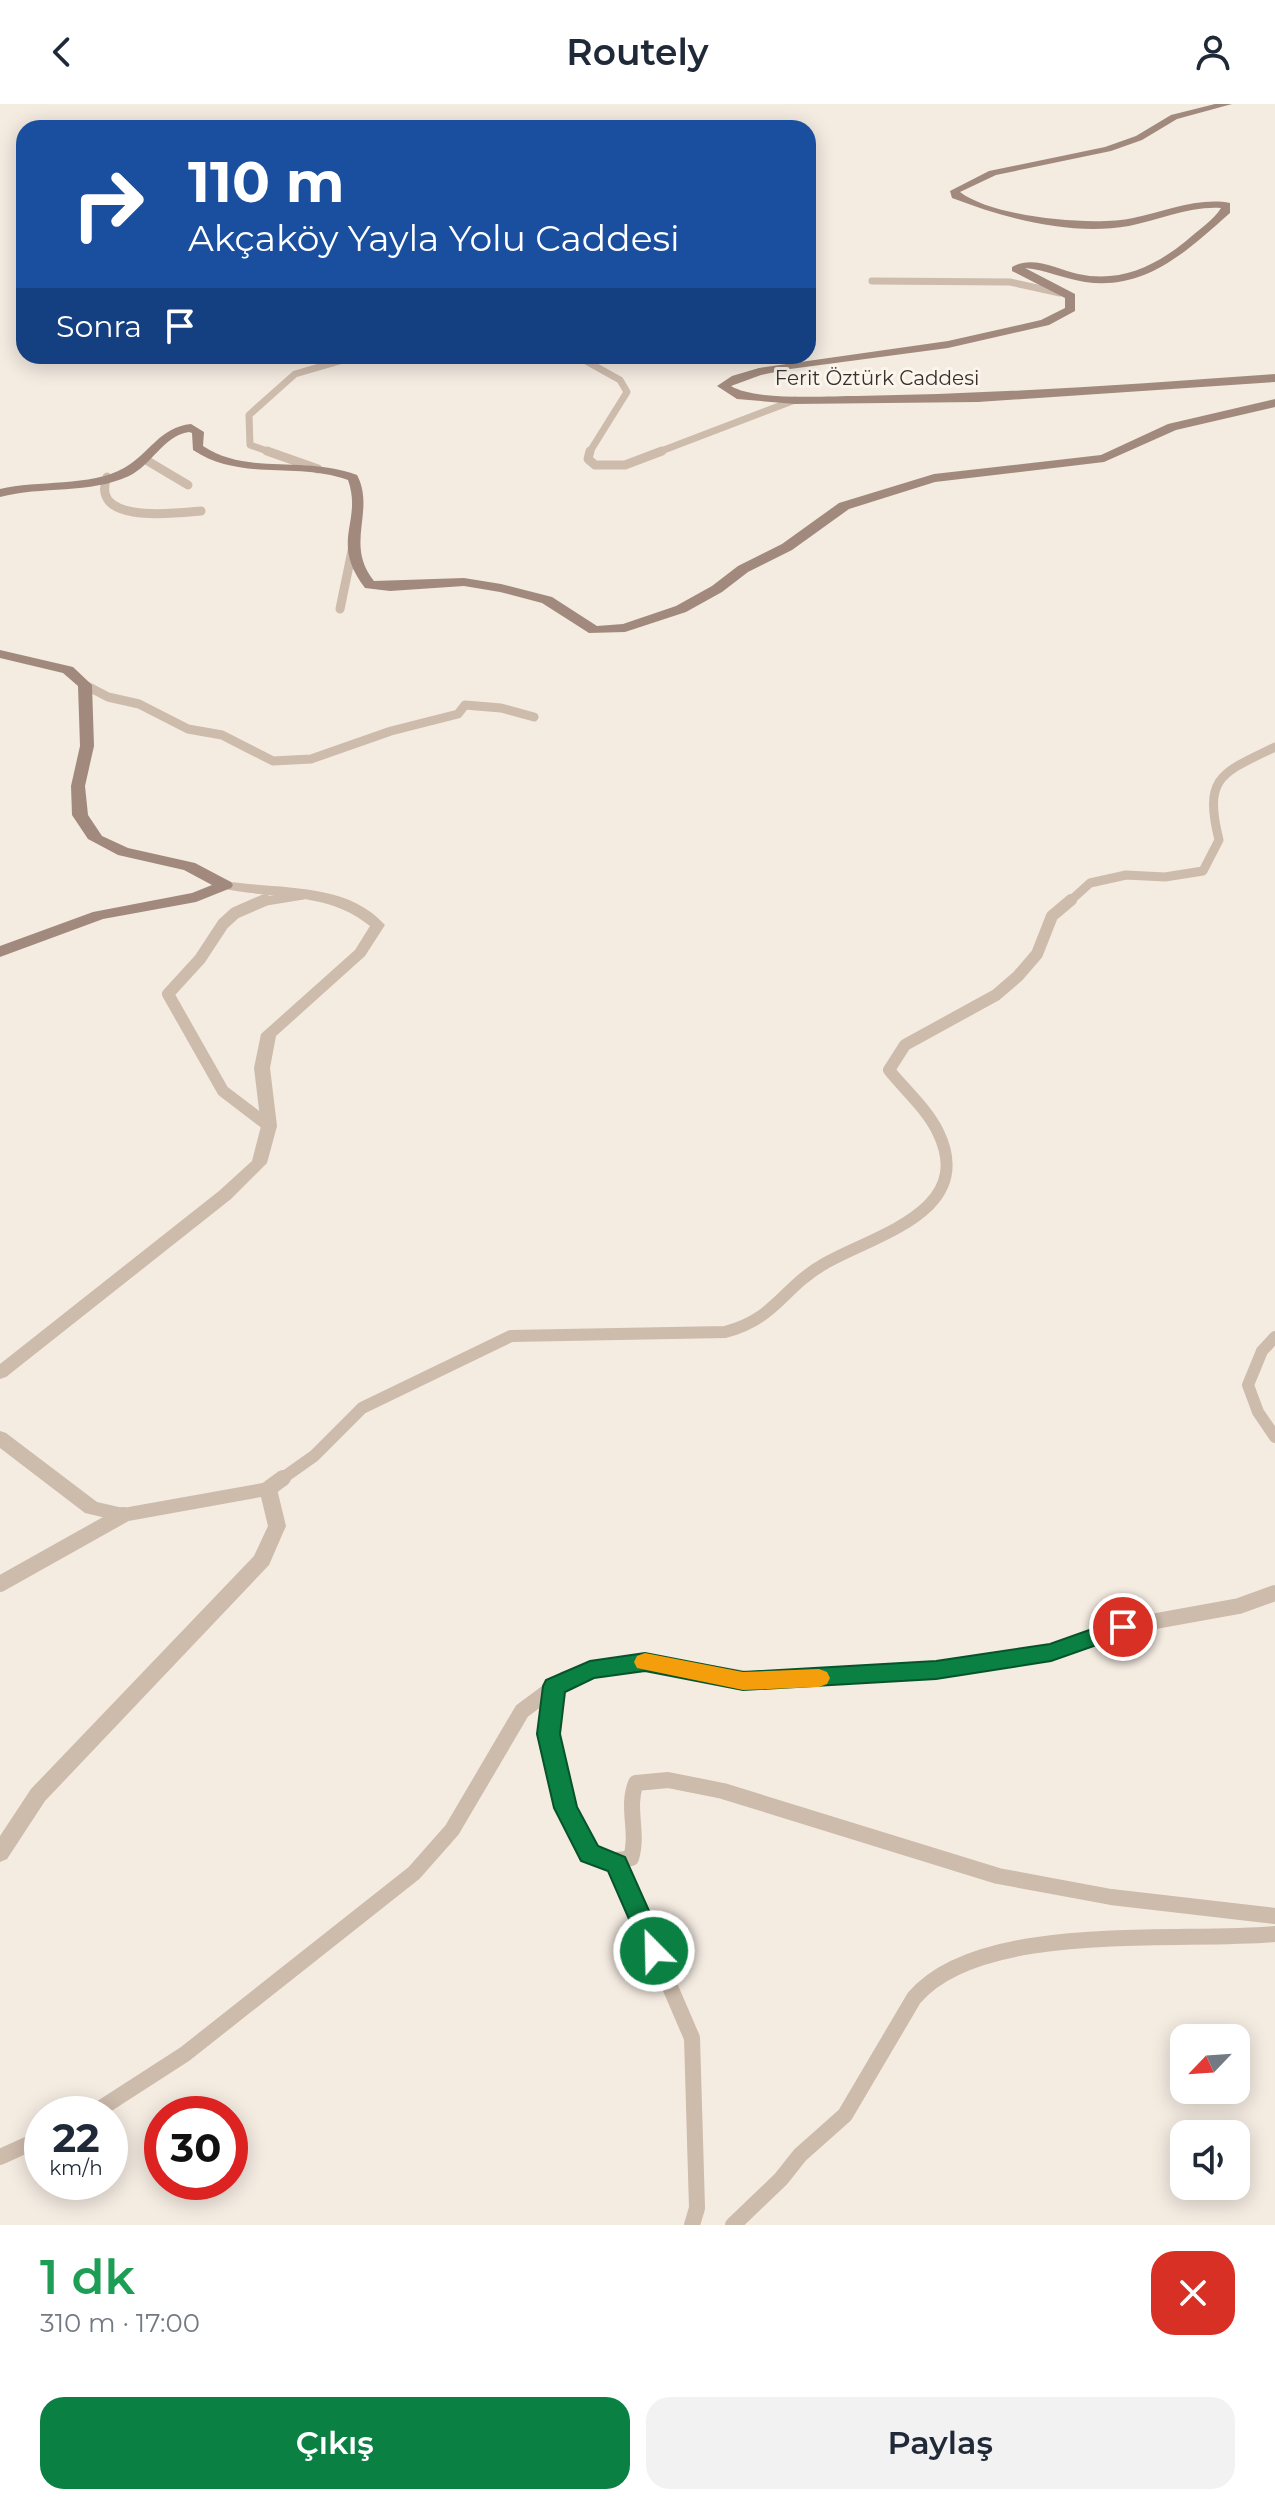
<!DOCTYPE html>
<html lang="tr">
<meta charset="utf-8">
<style>
body{margin:0;font-family:Montserrat,sans-serif;background:#f2f2f3;color:#1f2937;height:100vh;display:flex;flex-direction:column;font-size:30px;white-space:nowrap}
*{box-sizing:border-box;margin:0}
p{font-size:26px;color:#747a83}
.icon{flex:none;width:44px;height:44px;fill:none;stroke:currentColor;stroke-width:2;stroke-linecap:round;stroke-linejoin:round}
.map{position:relative;height:2121px;overflow:hidden}
.details{display:flex;flex-direction:column;background:#fff;flex:1}
.details>*{flex:none}
.hud{position:absolute;left:16px;top:16px;width:800px;height:244px;border-radius:24px;box-shadow:0 4px 20px #0003;background:#1a4fa0;color:#fff;overflow:hidden}
.needle{width:52px;rotate:245deg}
.buttons{position:absolute;left:1170px;top:1920px;display:grid;gap:16px}
.buttons a{display:grid;place-items:center;width:80px;height:80px;border-radius:16px;background:#fff;box-shadow:0 4px 20px #0003;font-size:40px}
.speed{position:absolute;left:24px;top:1992px;display:flex;gap:16px;font-size:40px;font-weight:700;text-align:center}
.speed>*{display:grid;place-content:center;width:104px;height:104px;border-radius:50%;background:#fff;box-shadow:0 4px 20px #0003;line-height:1}
.speed small{font-size:20px;font-weight:400}
.speed .limit{border:12px solid #d22;background:#fff;color:#111}
.pin{position:absolute;display:grid;place-items:center;width:68px;height:68px;color:#fff;margin:-34px;border:4px solid #fff;border-radius:50%;box-shadow:0 2px 8px #0007}
.me{position:absolute;width:88px;margin:-44px;rotate:337deg;stroke-linejoin:round;filter:drop-shadow(0 0 6px #0008)}
.turn{display:flex;align-items:center;gap:28px;height:168px;padding:0 40px;font-size:36px}
.turn .icon{width:104px;height:104px;stroke-width:2.5}
.turn b{display:block;font-size:56px;line-height:68px}
.then{display:flex;align-items:center;height:76px;padding:0 40px;background:#0003;gap:16px;font-size:30px}
.round{display:grid;place-items:center;flex:none;width:84px;height:84px;border-radius:24px;background:#f2f2f3}
.head{display:flex;align-items:center;justify-content:space-between;height:136px;padding:0 40px}
h1{font-size:48px;font-weight:600;line-height:60px;color:#1e9e55}
.cta{display:flex;gap:16px;margin-top:auto;padding:16px 40px}
.cta a{flex:1;height:92px;border-radius:24px;background:#0b8043;color:#fff;font-size:32px;font-weight:600;line-height:92px;text-align:center}
.cta a+a{background:#f2f2f3;color:#1f2937}
header{display:flex;justify-content:space-between;align-items:center;height:104px;padding:0 40px;background:#fff;font-size:36px;font-weight:600}
.map>svg:first-child{display:block}
</style>
<header><svg class="icon" aria-label="back" viewBox="0 0 24 24"><path d="M15 5l-7 7 7 7"/></svg>Routely<svg class="icon" aria-label="person" viewBox="0 0 24 24"><circle cx="12" cy="8" r="4"/><path d="M4 21q1-7 8-7t8 7"/></svg></header>
<div class="map">
<svg width="1275" height="2121" viewBox="0 0 1275 2121">
<rect width="100%" height="100%" fill="#f4ebe1"/>
<g fill="none" stroke-linecap="round" stroke-linejoin="round">
<g stroke="#cdbbac" stroke-width="7">
<polyline points="872,177 1010,178 1060,189"/>
<polyline points="577,252 620,276 627,288 589,349"/>
<polyline points="273,349 250,341 249,311 295,270 357,252"/>
<polyline points="656,349 795,296"/>
</g>
<g stroke="#cdbbac" stroke-width="9">
<polyline points="267,347 318,365"/>
<polyline points="590,347 588,355 595,361 625,361 662,347"/>
<polyline points="146,356 188,381"/>
<path d="M107,373C89,421 177,409 201,407"/>
<polyline points="340,505 352,447"/>
<polyline points="85,581 108,593 139,600 188,625 222,631 273,657 311,655 391,627 458,610 465,601 501,604 534,613"/>
<polyline points="260,798 303,791"/>
<path d="M1069,798L1090,779L1126,771L1165,773L1203,767L1219,736C1203,672 1222,669 1275,643"/>
</g>
<g stroke="#cdbbac" stroke-width="12">
<polyline points="265,796 235,809 223,820 200,855 168,890 223,987 269,1022"/>
<polyline points="1275,1233 1262,1247 1248,1281 1258,1308 1275,1333"/>
<path d="M280,1376L314,1352L362,1304L511,1232L725,1228C777,1214 782,1184 824,1160C874,1131 977,1108 938,1028C927,1005 905,986 889,966L905,941L996,891L1018,872L1037,850L1052,812L1071,796"/>
</g>
<g stroke="#cdbbac" stroke-width="16">
<polyline points="268,1385 283,1374"/>
<polyline points="0,1480 123,1411"/>
<path d="M554,1582C553,1596 549,1611 549,1625C549,1658 566,1732 595,1751C607,1759 618,1756 631,1754C639,1729 626,1703 636,1679L668,1676L723,1687L998,1772L1111,1793L1275,1812"/>
<polyline points="617,1760 692,1934 697,2104 692,2121"/>
<polyline points="92,2010 185,1950 414,1769 452,1726 522,1607 565,1575 590,1566 645,1558 758,1577 936,1566 1051,1549 1123,1523 1239,1502 1275,1489"/>
<polyline points="0,2053 42,2034"/>
<path d="M733,2121L781,2075L800,2051L845,2011L914,1894C980,1816 1178,1839 1275,1830"/>
</g>
<g fill="#cdbbac" fill-rule="evenodd">
<path d="M225,777C278,786 346,777 385,821L365,852L276,932L270,964L277,1022L267,1059L231,1095L6,1273L0,1275V1260L219,1087L252,1057L261,1022L254,964L261,930L355,846L370,822C327,786 272,796 220,784L218,781L220,778Z"/>
<polygon points="0,1327 6,1329 97,1398 123,1404 268,1378 274,1380 277,1385 286,1422 269,1461 45,1697 7,1755 0,1758 0,1732 31,1685 254,1452 268,1422 261,1393 123,1418 85,1409 0,1344"/>
</g>
<g fill="#a18a7d" fill-rule="evenodd">
<path d="M1215,0H1232L1177,15L1142,36L1111,47L996,71L960,88C992,113 1093,123 1133,114C1164,108 1198,93 1230,99V109C1188,146 1146,187 1085,178C1065,175 1046,166 1025,164L1075,190V207L1049,221L948,244L790,265L761,271L731,282C755,297 827,292 857,292C997,290 1136,280 1275,270V278L978,298L795,300L737,295L717,282L732,272L759,264L948,237L1041,216L1065,204V194L1012,167V163C1032,151 1057,165 1078,170C1119,179 1154,163 1186,137C1197,127 1214,116 1221,104C1190,102 1159,116 1129,122C1071,132 1007,115 952,94L950,87L989,67L1105,43L1136,32L1171,11Z"/>
<path d="M1275,295V303L1176,326L1104,358L935,378L849,405L792,446L748,468L722,488L686,508L625,528L589,529L542,499L500,488L464,482L390,487L365,484C329,437 363,418 348,376C296,357 241,378 193,346L192,329L189,328C163,332 152,361 129,372C91,390 41,382 0,393V385C37,376 91,383 124,364C149,350 160,323 191,320L204,328L203,342C248,372 305,351 357,371C376,407 344,440 374,477L464,474L501,480L552,493L597,522L623,520L676,502L712,482L738,462L782,440L839,399L934,370L1101,351L1168,320Z"/>
<polygon points="0,546 73,563 92,581 94,642 85,682 88,711 102,732 128,744 195,759 231,778 233,781 231,784 196,798 103,815 0,853 0,842 93,808 192,789 212,781 184,766 118,751 88,735 72,711 71,682 80,642 78,582 63,569 0,554"/>
</g>
</g>
<polygon fill="#0b8043" stroke="#07532c" stroke-width="2" points="1123,1514 1131,1516 1134,1523 1131,1529 1051,1557 936,1575 743,1586 645,1567 594,1574 565,1588 560,1630 577,1703 598,1742 625,1753 667,1847 663,1854 654,1858 646,1854 608,1767 581,1757 554,1704 537,1630 543,1582 546,1576 590,1557 645,1549 743,1568 936,1557 1050,1540"/>
<polygon fill="#f59e0b" points="645,1549 743,1568 819,1565 827,1568 830,1574 827,1580 819,1583 743,1586 637,1564 634,1558 637,1552"/>
<g text-anchor="middle" stroke-width="6" stroke-linejoin="round" paint-order="stroke">
<g font-size="20" fill="#3b302b" stroke="#fbf5ee">
<text x="877" y="281">Ferit Öztürk Caddesi</text>
</g>
</g>
</svg>
<div class="buttons">
<a><svg class="needle" viewBox="-14 -14 28 28"><path d="M0-13l5 13h-10z" fill="#e53935"/><path d="M0 13l5-13h-10z" fill="#747a83"/></svg></a>
<a><svg class="icon" aria-label="sound" viewBox="0 0 24 24"><path d="M4 9h4l5-4v14l-5-4H4zM17 9q2 3 0 6"/></svg></a>
</div>
<div class="speed"><div>22<small>km/h</small></div><div class="limit">30</div></div>
<div class="pin" style="left:1123px;top:1523px;background:#d93025"><svg class="icon" aria-label="arrive" viewBox="0 0 24 24"><path d="M6 21V4h12l-3 4 3 4H6"/></svg></div>
<svg class="me" style="left:654px;top:1847px" viewBox="-20 -20 40 40"><circle r="17" fill="#0b8043" stroke="#fff" stroke-width="3"/><path d="M0-11L8 9 0 5-8 9z" fill="#fff"/></svg>
<div class="hud">
<div class="turn"><svg class="icon" aria-label="right" viewBox="0 0 24 24"><path d="M7 20v-9h11M14 6l5 5-5 5"/></svg><div><b>110 m</b>Akçaköy Yayla Yolu Caddesi</div></div>
<div class="then">Sonra<svg class="icon" aria-label="arrive" viewBox="0 0 24 24"><path d="M6 21V4h12l-3 4 3 4H6"/></svg></div>
</div>
</div>
<section class="details">
<div class="head"><div><h1>1 dk</h1><p>310 m · 17:00</p></div><a class="round" style="background:#d93025;color:#fff"><svg class="icon" aria-label="close" viewBox="0 0 24 24"><path d="M6 6l12 12M18 6L6 18"/></svg></a></div>
<div class="cta"><a>Çıkış</a><a>Paylaş</a></div>
</section>
